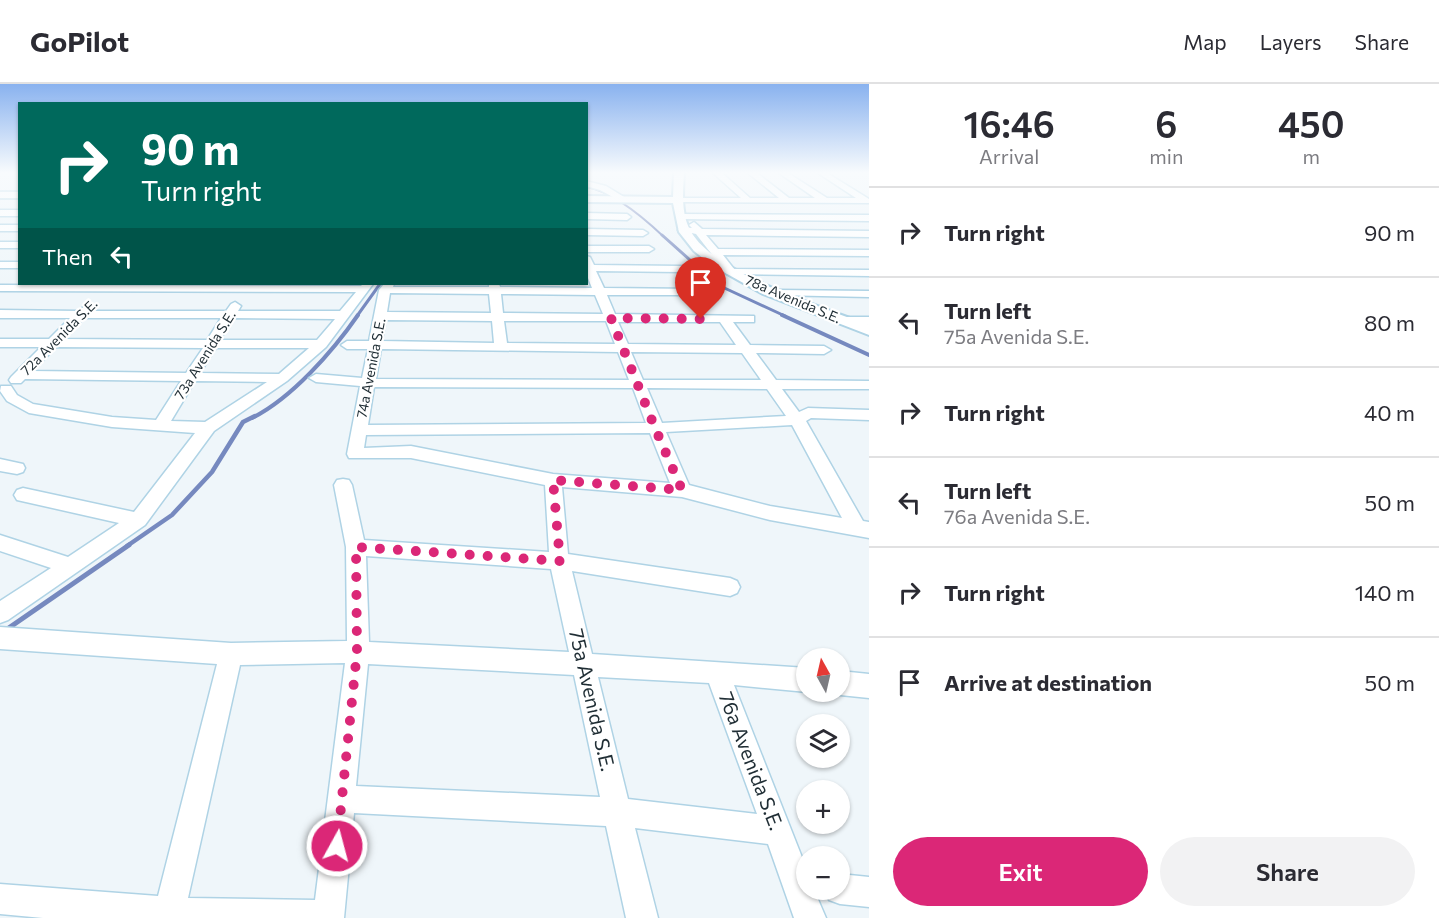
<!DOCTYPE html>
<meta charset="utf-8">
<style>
body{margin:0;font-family:Commissioner,sans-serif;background:#f2f2f3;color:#2b2b33;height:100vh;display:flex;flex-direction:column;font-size:22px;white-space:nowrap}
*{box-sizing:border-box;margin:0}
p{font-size:20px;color:#7c7c81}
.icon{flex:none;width:33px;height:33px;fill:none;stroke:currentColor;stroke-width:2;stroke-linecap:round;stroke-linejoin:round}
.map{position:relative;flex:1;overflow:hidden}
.details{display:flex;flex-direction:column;background:#fff;width:570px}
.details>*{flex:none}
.hud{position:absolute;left:18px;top:18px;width:570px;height:183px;border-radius:0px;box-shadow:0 2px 4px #0004;background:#00695c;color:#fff;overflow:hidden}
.needle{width:39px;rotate:352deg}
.tools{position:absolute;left:796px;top:564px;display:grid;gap:12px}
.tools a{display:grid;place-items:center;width:54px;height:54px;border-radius:50%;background:#fff;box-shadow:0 2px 4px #0004;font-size:30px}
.pin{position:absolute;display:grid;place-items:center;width:51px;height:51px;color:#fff;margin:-62px -26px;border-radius:50% 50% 50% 0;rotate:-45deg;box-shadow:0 0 6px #0007}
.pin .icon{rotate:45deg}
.me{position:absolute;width:66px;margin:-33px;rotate:7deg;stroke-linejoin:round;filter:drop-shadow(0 0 4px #0008)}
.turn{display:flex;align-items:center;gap:21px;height:126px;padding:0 24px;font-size:27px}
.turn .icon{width:78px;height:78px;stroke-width:2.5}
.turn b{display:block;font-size:42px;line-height:51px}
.then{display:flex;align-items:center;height:57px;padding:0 24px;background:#0003;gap:12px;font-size:22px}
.eta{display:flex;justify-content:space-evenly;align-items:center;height:102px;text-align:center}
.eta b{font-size:36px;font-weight:600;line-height:42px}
.cta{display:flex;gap:12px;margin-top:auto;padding:12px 24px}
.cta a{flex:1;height:69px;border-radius:36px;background:#db2777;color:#fff;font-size:24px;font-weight:600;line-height:69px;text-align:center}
.cta a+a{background:#f2f2f3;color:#2b2b33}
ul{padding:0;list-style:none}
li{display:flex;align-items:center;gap:18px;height:90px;padding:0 24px;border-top:2px solid #e1e1e2}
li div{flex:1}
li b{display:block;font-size:22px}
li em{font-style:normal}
header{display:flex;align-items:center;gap:36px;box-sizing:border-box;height:84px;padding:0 30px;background:#fff;border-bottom:2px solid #e1e1e2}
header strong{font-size:28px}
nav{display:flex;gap:33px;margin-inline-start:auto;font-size:21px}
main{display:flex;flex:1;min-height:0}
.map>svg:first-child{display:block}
</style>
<header>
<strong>GoPilot</strong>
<nav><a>Map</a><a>Layers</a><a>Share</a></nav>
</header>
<main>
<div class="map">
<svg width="869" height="834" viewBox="0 0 869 834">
<rect width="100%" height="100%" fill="#eff6fa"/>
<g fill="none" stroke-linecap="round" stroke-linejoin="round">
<path stroke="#7689bf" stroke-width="2" d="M586,103C612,107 645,135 664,153"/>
<g stroke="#7689bf" stroke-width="3">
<polyline points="662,151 718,201 785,232"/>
<polyline points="357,232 380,200"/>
</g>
<g stroke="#7689bf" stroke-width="4">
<polyline points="782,231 869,271"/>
<path d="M252,334C292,314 333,267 358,231"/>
</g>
<polyline stroke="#7689bf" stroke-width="4.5" points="127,462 172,431 212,388 243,338 255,332"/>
<polyline stroke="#7689bf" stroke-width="5" points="0,550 129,461"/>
<g stroke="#afd3e5" stroke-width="3">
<g id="minor">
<polygon points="713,89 722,89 750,114 779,114 748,89 757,89 789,114 815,114 779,89 788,89 827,114 856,114 818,89 827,89 869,115 869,119 675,118 675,114 741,114"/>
<polygon points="586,97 606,102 629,116 622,118 600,106 586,102"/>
<rect x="0" y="126" width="20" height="6"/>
<polygon points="586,129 627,130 631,133 627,136 586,135"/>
<polygon points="681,130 869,131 869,137 678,135 678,131"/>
<polygon points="694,138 702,145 869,147 869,153 706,151 718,165 869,166 869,172 723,171 734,185 869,186 869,192 727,190 696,150 678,146 683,143 692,144 689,141"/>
<rect x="0" y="141" width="20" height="6"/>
<polygon points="586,145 643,146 648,149 643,152 586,151"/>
<rect x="0" y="158" width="20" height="6"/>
<polygon points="586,162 649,162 654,165 649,168 586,168"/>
<path d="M586,172L590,173L594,181L681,182L686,185L681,188L596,187L604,204L697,205L703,208L697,211H607L615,230L754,232V238H733L750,261L824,262L831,266L824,270L756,269L776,296L869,297V305H782L799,328L808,324L869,326V336L811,334L806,337L863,437L869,438V454L770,436L682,413L562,403L568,470L730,494L737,497L740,503L737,509L730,512L572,487L592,570L807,584V608L734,601L807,786V806H814L826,834H794L768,760L635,744L658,834H626L606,742L354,729L344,834H43L0,830V800L158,812L217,580L0,565V543L231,559L347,557L346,463L334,401L337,396L343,395L349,396L352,401L364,456L549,468L545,401L411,374H349L347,370L360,302L316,298L309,294L316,290L362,294L368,265H347L341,261L347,257H369L379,206L384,200H394L393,203H489V200H499L500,203L592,204L586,189ZM390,209L489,210L491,229L387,228ZM501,210L595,211L603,230L503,229ZM386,236L492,237L494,259L382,257ZM504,237H606L615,260L507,259ZM618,238H720L736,261L628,260ZM381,265L618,268L629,296L376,295ZM631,268L742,269L761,296H643ZM374,303L633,304L646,339L368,341ZM647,304L767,305L786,332L662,339ZM792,341L842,434L770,422L689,401L666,348ZM650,349L670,399L553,390L411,362L364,364L366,351ZM366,472L551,485L569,568L369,558ZM345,579L315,816L188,814L240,581ZM368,580L574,591L600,713L356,702ZM598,593L709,599L757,730L628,715Z"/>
<rect x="0" y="178" width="20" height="6"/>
<path d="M363,200H373L326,263L287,297L214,347L145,441L8,536L0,539V517L51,484L0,467V451L68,473L119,439L17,416L14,411L17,406L23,404L134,428L195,349L112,343L29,329L7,317L0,307L1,302H11L17,311L33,320L112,333L156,336L181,297L25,295L21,299H11L9,296L11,293L41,263H0V255H49L70,234H0V226L78,227L85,222L90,227H226L231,220L235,218L241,222L238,227H340L356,208L0,207V201L361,202ZM84,234H221L207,256L63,255ZM233,234L335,235L317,256H220ZM56,263L203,264L186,289L33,287ZM216,264H309L279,290L200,289ZM195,297L267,298L205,338L171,337Z"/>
<polygon points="778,206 869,207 869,213 774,211 772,209"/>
<polygon points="845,233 869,233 869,241 841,240 841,234"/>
<polygon points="0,375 23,380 25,384 23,388 17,390 0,387"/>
<polygon points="840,587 869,590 869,614 840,611 832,608 840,608"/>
<polygon points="840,790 869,793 869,823 840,820 829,816 825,806 840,806"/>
</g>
</g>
<g stroke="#afd3e5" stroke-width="4">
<g id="tertiary">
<path d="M674,89H684C683,107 681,127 689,144C710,189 824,224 869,241V251L763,210L713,182L694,167L679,148L673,119L586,118V112L673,113Z"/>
<rect x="0" y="108" width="20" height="6"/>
</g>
</g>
<use href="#minor" fill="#fff" fill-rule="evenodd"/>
<use href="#tertiary" fill="#fff" fill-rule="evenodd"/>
</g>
<linearGradient id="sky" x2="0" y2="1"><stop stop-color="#89b2ef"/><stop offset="0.43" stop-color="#f8fbfd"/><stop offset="1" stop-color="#f8fbfd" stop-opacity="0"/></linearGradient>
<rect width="869" height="206" fill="url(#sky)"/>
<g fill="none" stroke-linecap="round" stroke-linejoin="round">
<polyline stroke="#db2777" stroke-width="10" stroke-dasharray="0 18" points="337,762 357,568 356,463 560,477 553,396 682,406 655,344 611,234 701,235"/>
</g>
<g text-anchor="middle" stroke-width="4.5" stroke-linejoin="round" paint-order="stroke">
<g font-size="14" fill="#1f2d34" stroke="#fff">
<text transform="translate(793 215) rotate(23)" y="5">78a Avenida S.E.</text>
<text transform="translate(59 253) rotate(-45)" y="5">72a Avenida S.E.</text>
<text transform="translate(205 271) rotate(-58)" y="5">73a Avenida S.E.</text>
<text transform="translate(371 284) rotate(-79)" y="5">74a Avenida S.E.</text>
</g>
<g font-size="20" fill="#1f2d34" stroke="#fff">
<text transform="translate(592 616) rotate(77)" y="7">75a Avenida S.E.</text>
<text transform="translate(751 677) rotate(69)" y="7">76a Avenida S.E.</text>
</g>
</g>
</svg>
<div class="tools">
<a><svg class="needle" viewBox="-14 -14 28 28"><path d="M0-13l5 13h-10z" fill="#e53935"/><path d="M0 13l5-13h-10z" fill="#7c7c81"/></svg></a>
<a><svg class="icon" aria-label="layers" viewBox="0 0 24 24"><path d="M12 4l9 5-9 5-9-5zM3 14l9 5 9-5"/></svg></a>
<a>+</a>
<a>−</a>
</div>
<div class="pin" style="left:701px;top:235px;background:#d93025"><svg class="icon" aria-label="arrive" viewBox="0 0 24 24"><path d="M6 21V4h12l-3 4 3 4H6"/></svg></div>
<svg class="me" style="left:337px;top:762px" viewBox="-20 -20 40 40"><circle r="17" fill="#db2777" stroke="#fff" stroke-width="3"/><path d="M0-11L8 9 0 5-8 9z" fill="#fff"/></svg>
<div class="hud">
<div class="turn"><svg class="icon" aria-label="right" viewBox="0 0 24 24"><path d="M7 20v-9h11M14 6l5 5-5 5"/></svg><div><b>90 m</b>Turn right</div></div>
<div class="then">Then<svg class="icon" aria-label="left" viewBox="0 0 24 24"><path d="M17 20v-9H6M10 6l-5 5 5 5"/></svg></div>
</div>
</div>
<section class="details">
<div class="eta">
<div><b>16:46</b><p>Arrival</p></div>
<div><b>6</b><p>min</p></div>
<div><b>450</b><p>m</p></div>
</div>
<ul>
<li><svg class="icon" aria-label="right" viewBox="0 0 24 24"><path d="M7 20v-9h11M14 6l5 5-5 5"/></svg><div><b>Turn right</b></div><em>90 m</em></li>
<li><svg class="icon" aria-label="left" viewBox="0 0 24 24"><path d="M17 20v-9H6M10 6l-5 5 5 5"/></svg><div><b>Turn left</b><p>75a Avenida S.E.</p></div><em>80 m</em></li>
<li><svg class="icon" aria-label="right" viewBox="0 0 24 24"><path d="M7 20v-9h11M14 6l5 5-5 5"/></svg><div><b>Turn right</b></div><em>40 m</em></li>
<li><svg class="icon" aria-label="left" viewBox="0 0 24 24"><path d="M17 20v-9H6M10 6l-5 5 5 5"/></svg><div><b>Turn left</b><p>76a Avenida S.E.</p></div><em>50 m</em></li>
<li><svg class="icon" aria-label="right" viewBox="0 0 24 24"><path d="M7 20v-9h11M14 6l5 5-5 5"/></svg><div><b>Turn right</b></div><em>140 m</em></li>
<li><svg class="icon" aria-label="arrive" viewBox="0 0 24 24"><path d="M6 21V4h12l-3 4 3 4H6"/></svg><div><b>Arrive at destination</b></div><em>50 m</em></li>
</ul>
<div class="cta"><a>Exit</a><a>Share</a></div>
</section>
</main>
